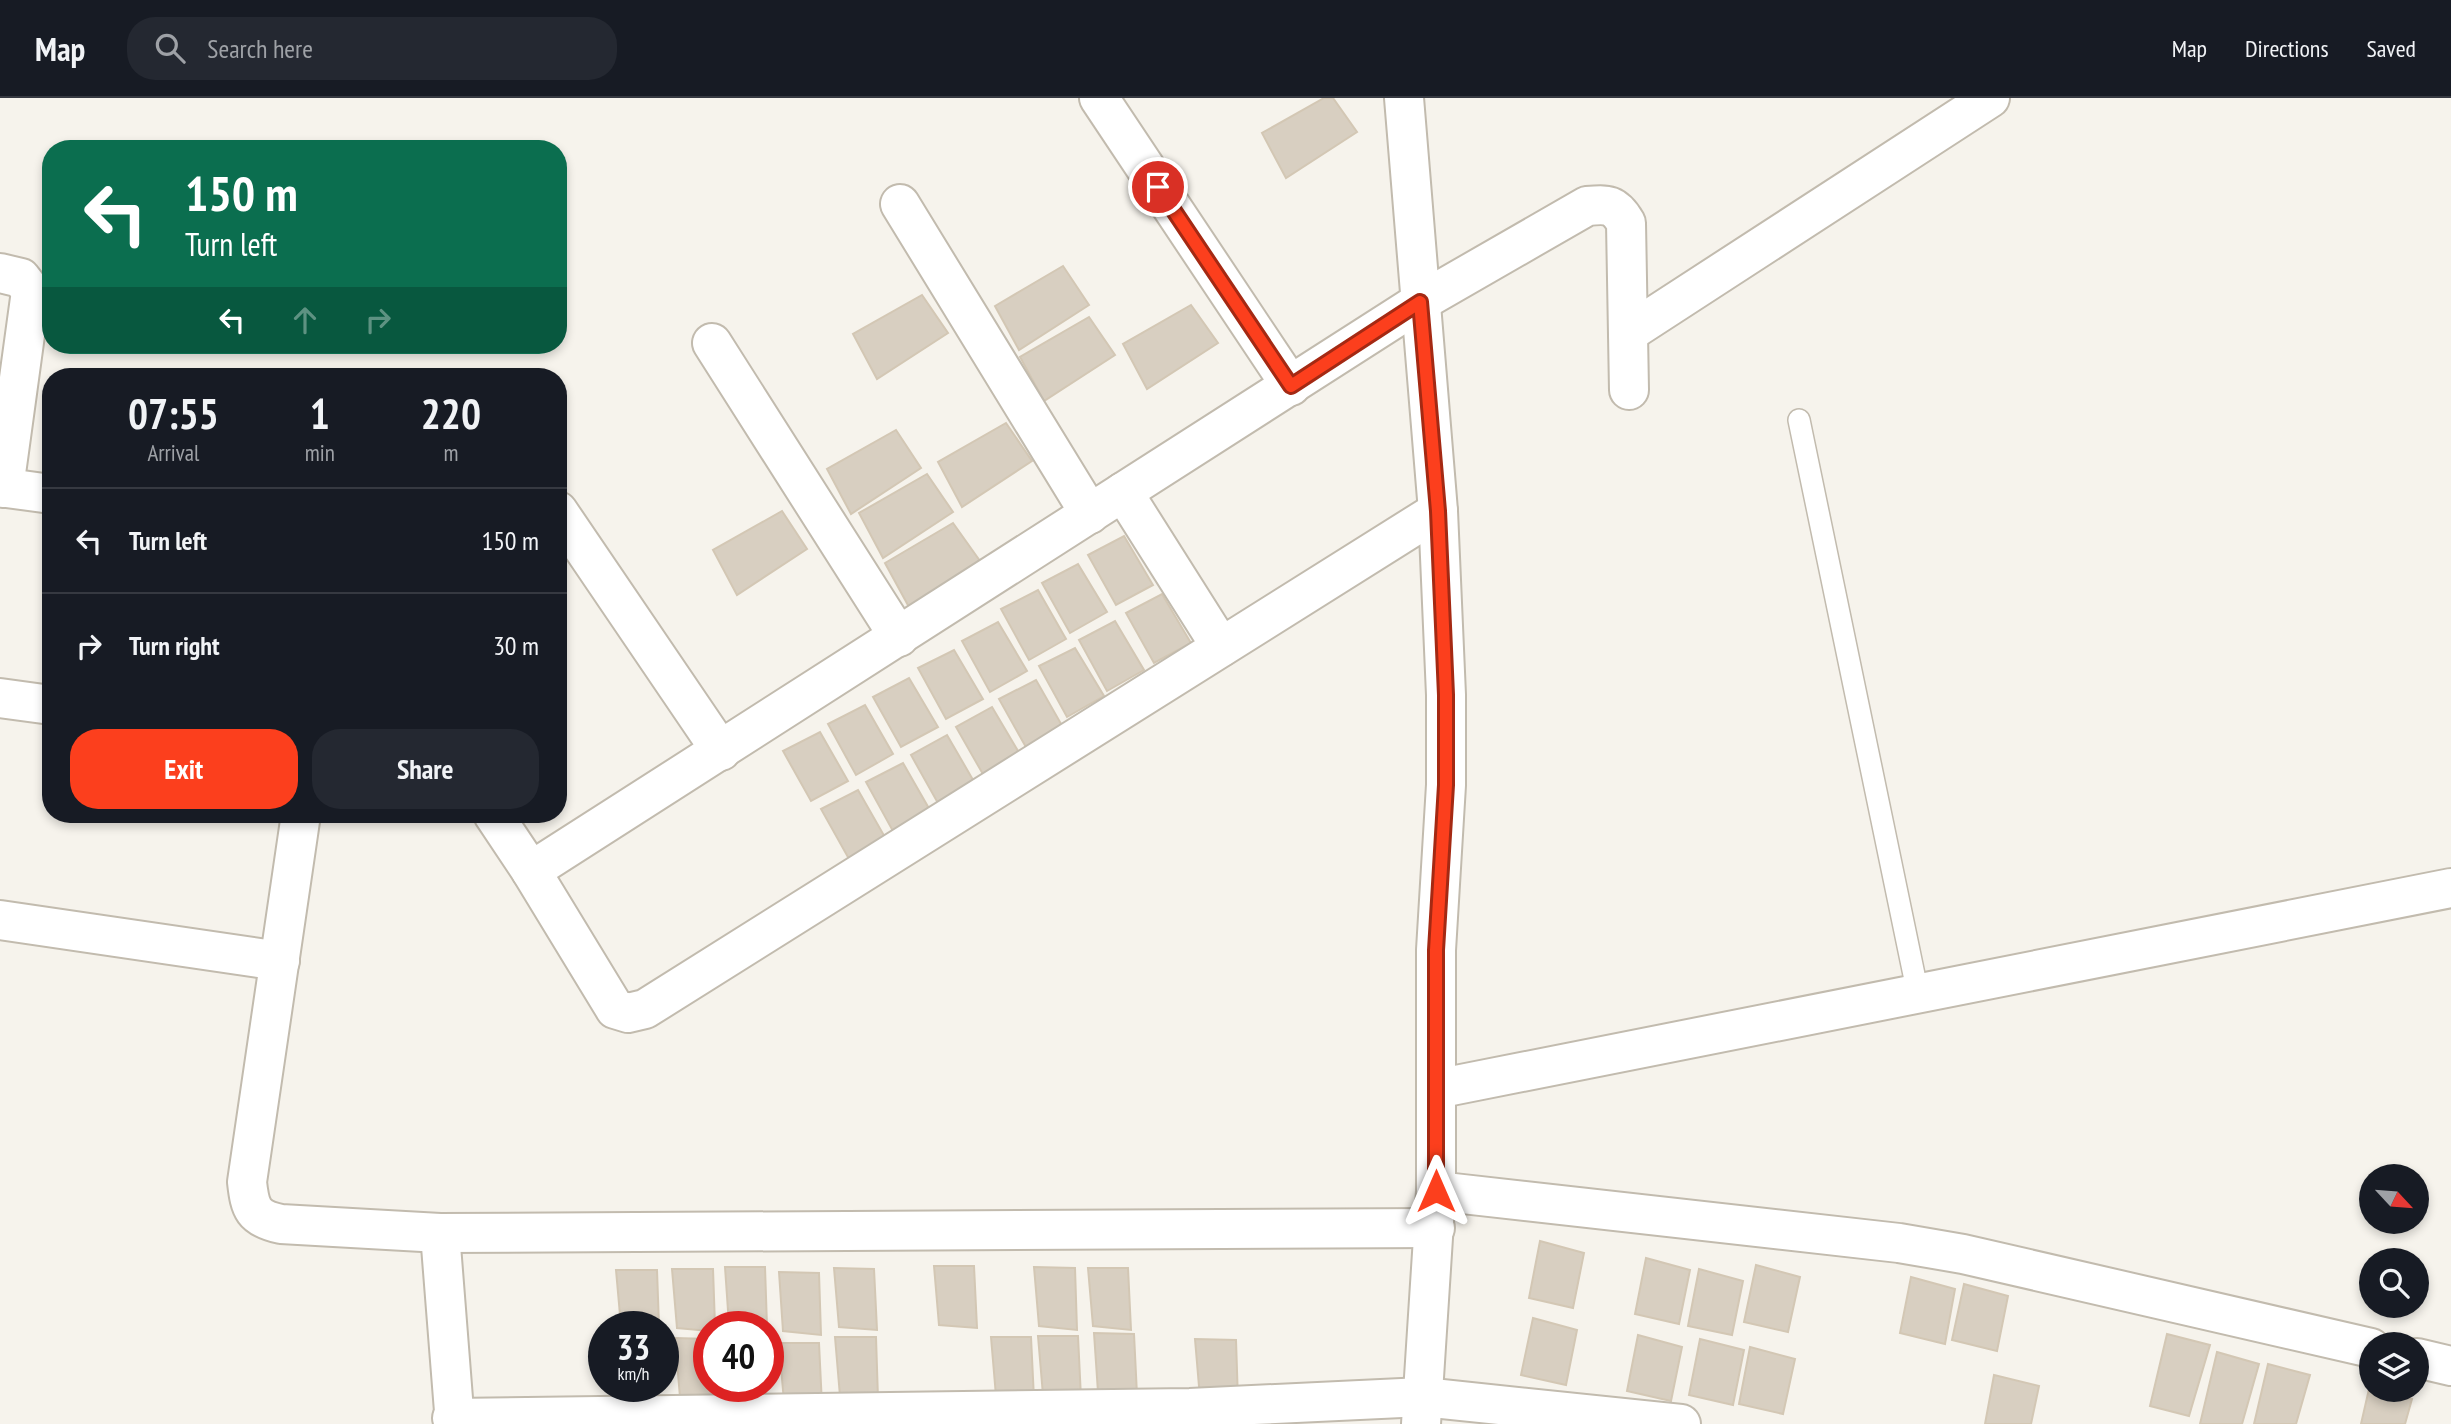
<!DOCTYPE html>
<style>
body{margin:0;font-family:"PT Sans Narrow",sans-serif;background:#242831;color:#f1f3f6;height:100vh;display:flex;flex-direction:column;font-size:26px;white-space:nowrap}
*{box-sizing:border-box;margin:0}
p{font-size:23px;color:#9ea1a6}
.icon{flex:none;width:38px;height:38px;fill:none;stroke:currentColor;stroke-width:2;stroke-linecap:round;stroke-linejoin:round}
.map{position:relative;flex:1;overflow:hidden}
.panel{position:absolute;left:42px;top:270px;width:525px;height:455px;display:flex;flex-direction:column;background:#171b24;border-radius:28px;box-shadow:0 4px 10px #0003}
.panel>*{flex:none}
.banner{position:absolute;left:42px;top:42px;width:525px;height:214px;border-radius:28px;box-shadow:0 4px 10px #0003;background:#0b6e4f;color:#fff;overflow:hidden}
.needle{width:46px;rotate:116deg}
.fabs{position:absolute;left:2359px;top:1066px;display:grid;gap:14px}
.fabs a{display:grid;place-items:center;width:70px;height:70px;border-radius:50%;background:#171b24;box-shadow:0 4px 10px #0003;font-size:35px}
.speed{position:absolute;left:588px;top:1213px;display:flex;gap:14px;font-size:35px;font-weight:700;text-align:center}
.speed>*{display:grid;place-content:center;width:91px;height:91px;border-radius:50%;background:#171b24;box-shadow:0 4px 10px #0003;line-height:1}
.speed small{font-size:18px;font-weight:400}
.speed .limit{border:10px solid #d22;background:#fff;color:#111}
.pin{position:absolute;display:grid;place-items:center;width:60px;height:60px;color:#fff;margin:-30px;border:4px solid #fff;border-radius:50%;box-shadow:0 2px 7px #0007}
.me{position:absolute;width:77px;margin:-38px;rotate:0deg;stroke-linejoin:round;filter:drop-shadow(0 0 5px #0008)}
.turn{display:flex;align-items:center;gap:24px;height:147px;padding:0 28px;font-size:32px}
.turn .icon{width:91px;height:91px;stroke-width:2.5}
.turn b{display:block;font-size:49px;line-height:60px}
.lanes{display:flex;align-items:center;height:66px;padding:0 28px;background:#0003;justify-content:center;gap:35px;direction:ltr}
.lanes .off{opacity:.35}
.eta{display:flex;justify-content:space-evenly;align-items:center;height:119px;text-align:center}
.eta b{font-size:42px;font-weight:700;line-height:49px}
.action{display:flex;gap:14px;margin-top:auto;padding:14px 28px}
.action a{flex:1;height:80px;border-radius:28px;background:#fc3f1d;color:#fff;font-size:28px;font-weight:700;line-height:80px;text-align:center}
.action a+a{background:#242831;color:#f1f3f6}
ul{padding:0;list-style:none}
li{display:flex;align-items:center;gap:21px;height:105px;padding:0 28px;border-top:2px solid #363941}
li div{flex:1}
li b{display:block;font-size:26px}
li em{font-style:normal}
header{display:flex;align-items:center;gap:42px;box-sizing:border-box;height:98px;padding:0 35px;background:#171b24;border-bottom:2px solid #363941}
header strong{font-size:33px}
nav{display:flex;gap:38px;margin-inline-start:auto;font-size:24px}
.search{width:490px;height:63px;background:#242831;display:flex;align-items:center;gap:18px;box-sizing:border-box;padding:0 24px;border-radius:28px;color:#9ea1a6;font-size:26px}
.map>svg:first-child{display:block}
</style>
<header>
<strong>Map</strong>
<div class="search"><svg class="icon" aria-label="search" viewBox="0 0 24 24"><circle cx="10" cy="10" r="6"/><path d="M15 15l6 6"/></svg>Search here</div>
<nav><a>Map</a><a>Directions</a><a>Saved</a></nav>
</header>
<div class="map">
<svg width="2451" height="1326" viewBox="0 0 2451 1326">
<rect width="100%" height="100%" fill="#f6f3ec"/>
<g fill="#d8cfc1" stroke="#d3c7b4" stroke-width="2">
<polygon points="1324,0 1333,0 1357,34 1286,80 1262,35"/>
<polygon points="1063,168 1089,207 1019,252 995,208"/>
<polygon points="922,197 948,235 877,281 853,236"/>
<polygon points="1191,207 1218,245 1147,291 1123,246"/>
<polygon points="1089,219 1115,257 1044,303 1020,259"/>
<polygon points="1006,325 1032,363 962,409 938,364"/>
<polygon points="896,332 921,370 851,416 827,371"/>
<polygon points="927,376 953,414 883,460 859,415"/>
<polygon points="782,413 807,451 737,497 713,452"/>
<polygon points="953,425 980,463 909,509 885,465"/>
<polygon points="1124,438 1153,487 1116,507 1088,457"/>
<polygon points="1078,466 1107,514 1070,535 1042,485"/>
<polygon points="1038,492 1066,541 1029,562 1001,511"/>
<polygon points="1162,496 1191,545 1154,565 1126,515"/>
<polygon points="1115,523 1144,572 1107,593 1079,542"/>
<polygon points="998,524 1027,573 990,594 962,543"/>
<polygon points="1075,550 1104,598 1067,619 1039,568"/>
<polygon points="954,552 983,601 946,621 918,570"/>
<polygon points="909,580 938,629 901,649 873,599"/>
<polygon points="1036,582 1064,631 1027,651 999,601"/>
<polygon points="865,607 893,656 856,677 828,626"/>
<polygon points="992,609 1021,658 984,678 956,629"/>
<polygon points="820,634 848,683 811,703 783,653"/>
<polygon points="947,637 976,687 939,707 911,657"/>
<polygon points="903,665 931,714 894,735 866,684"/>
<polygon points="858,692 886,741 849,761 821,711"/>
<polygon points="1540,1143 1584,1155 1573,1210 1529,1200"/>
<polygon points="1646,1160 1690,1172 1679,1226 1635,1216"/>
<polygon points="1756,1167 1800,1179 1788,1234 1744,1224"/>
<polygon points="934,1168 974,1168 977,1230 939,1227"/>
<polygon points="725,1169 765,1169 767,1228 729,1227"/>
<polygon points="1034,1169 1075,1170 1077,1232 1039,1228"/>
<polygon points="834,1170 874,1171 877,1232 839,1229"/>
<polygon points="1088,1170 1128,1170 1131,1232 1093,1228"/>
<polygon points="672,1171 713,1171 715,1228 709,1228 709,1233 677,1230"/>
<polygon points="1699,1171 1743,1183 1732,1237 1688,1228"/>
<polygon points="616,1172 657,1172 659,1228 621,1228"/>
<polygon points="779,1174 819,1175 821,1237 783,1233"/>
<polygon points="1911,1179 1955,1191 1945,1246 1900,1235"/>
<polygon points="1964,1186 2008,1198 1997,1253 1952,1242"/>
<polygon points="1533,1220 1577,1232 1566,1287 1521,1277"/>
<polygon points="1094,1235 1134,1236 1137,1297 1098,1294"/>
<polygon points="2167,1236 2210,1247 2189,1318 2150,1308"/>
<polygon points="1638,1237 1682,1249 1671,1303 1627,1293"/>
<polygon points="1038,1238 1078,1238 1081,1300 1043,1297"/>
<polygon points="835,1239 876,1239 878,1301 840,1298"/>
<polygon points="991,1239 1031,1239 1034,1301 996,1298"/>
<polygon points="675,1240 709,1241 709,1288 718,1288 718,1303 680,1299"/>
<polygon points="1195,1241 1236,1242 1238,1303 1200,1300"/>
<polygon points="1700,1241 1744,1252 1733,1307 1689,1297"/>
<polygon points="779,1245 819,1245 822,1307 784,1304"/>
<polygon points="1750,1249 1795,1261 1783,1316 1739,1306"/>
<polygon points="2217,1254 2259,1266 2242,1326 2200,1326"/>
<polygon points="2268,1266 2310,1277 2296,1326 2254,1326"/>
<polygon points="1994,1277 2039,1288 2031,1326 1985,1326"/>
<polygon points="2369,1291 2412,1301 2405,1326 2361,1326"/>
</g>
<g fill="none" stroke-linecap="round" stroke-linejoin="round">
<g stroke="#c2bbae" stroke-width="24">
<polyline id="service" points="1799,322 1918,896"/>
</g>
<g stroke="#c2bbae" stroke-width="42">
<g id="minor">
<polyline points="1099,0 1291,288"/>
<polyline points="900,106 1090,416"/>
<polyline points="0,175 21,180 31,193 4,390"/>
<polyline points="1628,235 1990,0"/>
<polyline points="712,245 899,539"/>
<polyline points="0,389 51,396"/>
<polyline points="1123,394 1221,549"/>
<polyline points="558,413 721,653"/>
<polyline points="0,600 51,607"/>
<path d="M301,716L247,1084C250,1111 253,1120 281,1126L440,1135L1435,1130"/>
<path d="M493,716L531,773L1420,204L1587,108C1608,106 1615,106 1626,125L1629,292"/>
<polyline points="531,773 615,911 628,915 645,911 1438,413"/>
<polyline points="0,822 280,863"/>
<polyline points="1436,991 2451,790"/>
<polyline points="1436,1093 1899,1145 1963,1156 2371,1250"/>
<polyline points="440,1135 455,1326"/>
<polyline points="2417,1260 2451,1268"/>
<polyline points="452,1320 1190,1310 1423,1299 1681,1326"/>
</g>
</g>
<g stroke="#c2bbae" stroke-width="42">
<polyline id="tertiary" points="1404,0 1438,413 1446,597 1446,687 1436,852 1436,1093 1421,1326"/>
</g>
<use href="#service" stroke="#fff" stroke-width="21"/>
<use href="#minor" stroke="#fff" stroke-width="38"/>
<use href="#tertiary" stroke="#fff" stroke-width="38"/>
</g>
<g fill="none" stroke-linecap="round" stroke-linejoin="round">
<g stroke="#a42913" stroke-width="18">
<polyline id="route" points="1158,89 1291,288 1420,204 1438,413 1446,597 1446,687 1436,852 1436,1093"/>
</g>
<use href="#route" stroke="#fc3f1d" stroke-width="12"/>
</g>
</svg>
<div class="fabs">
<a><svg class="needle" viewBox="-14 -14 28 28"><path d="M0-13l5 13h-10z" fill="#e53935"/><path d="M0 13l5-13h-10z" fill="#9ea1a6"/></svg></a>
<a><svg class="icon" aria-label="search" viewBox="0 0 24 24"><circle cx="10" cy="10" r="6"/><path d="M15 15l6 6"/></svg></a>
<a><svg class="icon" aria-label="layers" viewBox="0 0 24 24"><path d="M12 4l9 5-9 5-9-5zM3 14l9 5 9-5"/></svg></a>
</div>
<div class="speed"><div>33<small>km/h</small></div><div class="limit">40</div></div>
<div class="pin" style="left:1158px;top:89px;background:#d93025"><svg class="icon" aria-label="arrive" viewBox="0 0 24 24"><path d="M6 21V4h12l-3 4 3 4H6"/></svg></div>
<svg class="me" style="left:1436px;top:1093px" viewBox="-20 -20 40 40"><path d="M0-17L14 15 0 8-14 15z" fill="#fc3f1d" stroke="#fff" stroke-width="4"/></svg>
<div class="banner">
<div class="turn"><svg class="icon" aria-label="left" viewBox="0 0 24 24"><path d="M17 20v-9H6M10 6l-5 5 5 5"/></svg><div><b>150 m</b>Turn left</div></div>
<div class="lanes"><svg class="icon" aria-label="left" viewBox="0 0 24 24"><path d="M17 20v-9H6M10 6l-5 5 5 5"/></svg><svg class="icon off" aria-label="ahead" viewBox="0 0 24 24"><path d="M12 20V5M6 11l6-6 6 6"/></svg><svg class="icon off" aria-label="right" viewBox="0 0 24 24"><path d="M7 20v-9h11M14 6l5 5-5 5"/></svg></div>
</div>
<section class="panel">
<div class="eta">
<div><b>07:55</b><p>Arrival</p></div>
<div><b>1</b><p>min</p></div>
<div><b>220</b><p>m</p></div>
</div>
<ul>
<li><svg class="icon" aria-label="left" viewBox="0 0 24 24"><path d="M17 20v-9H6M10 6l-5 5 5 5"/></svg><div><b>Turn left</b></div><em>150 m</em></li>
<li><svg class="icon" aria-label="right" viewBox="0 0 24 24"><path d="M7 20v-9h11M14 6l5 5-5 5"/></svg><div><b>Turn right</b></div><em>30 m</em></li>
</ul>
<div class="action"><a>Exit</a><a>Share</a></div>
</section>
</div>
